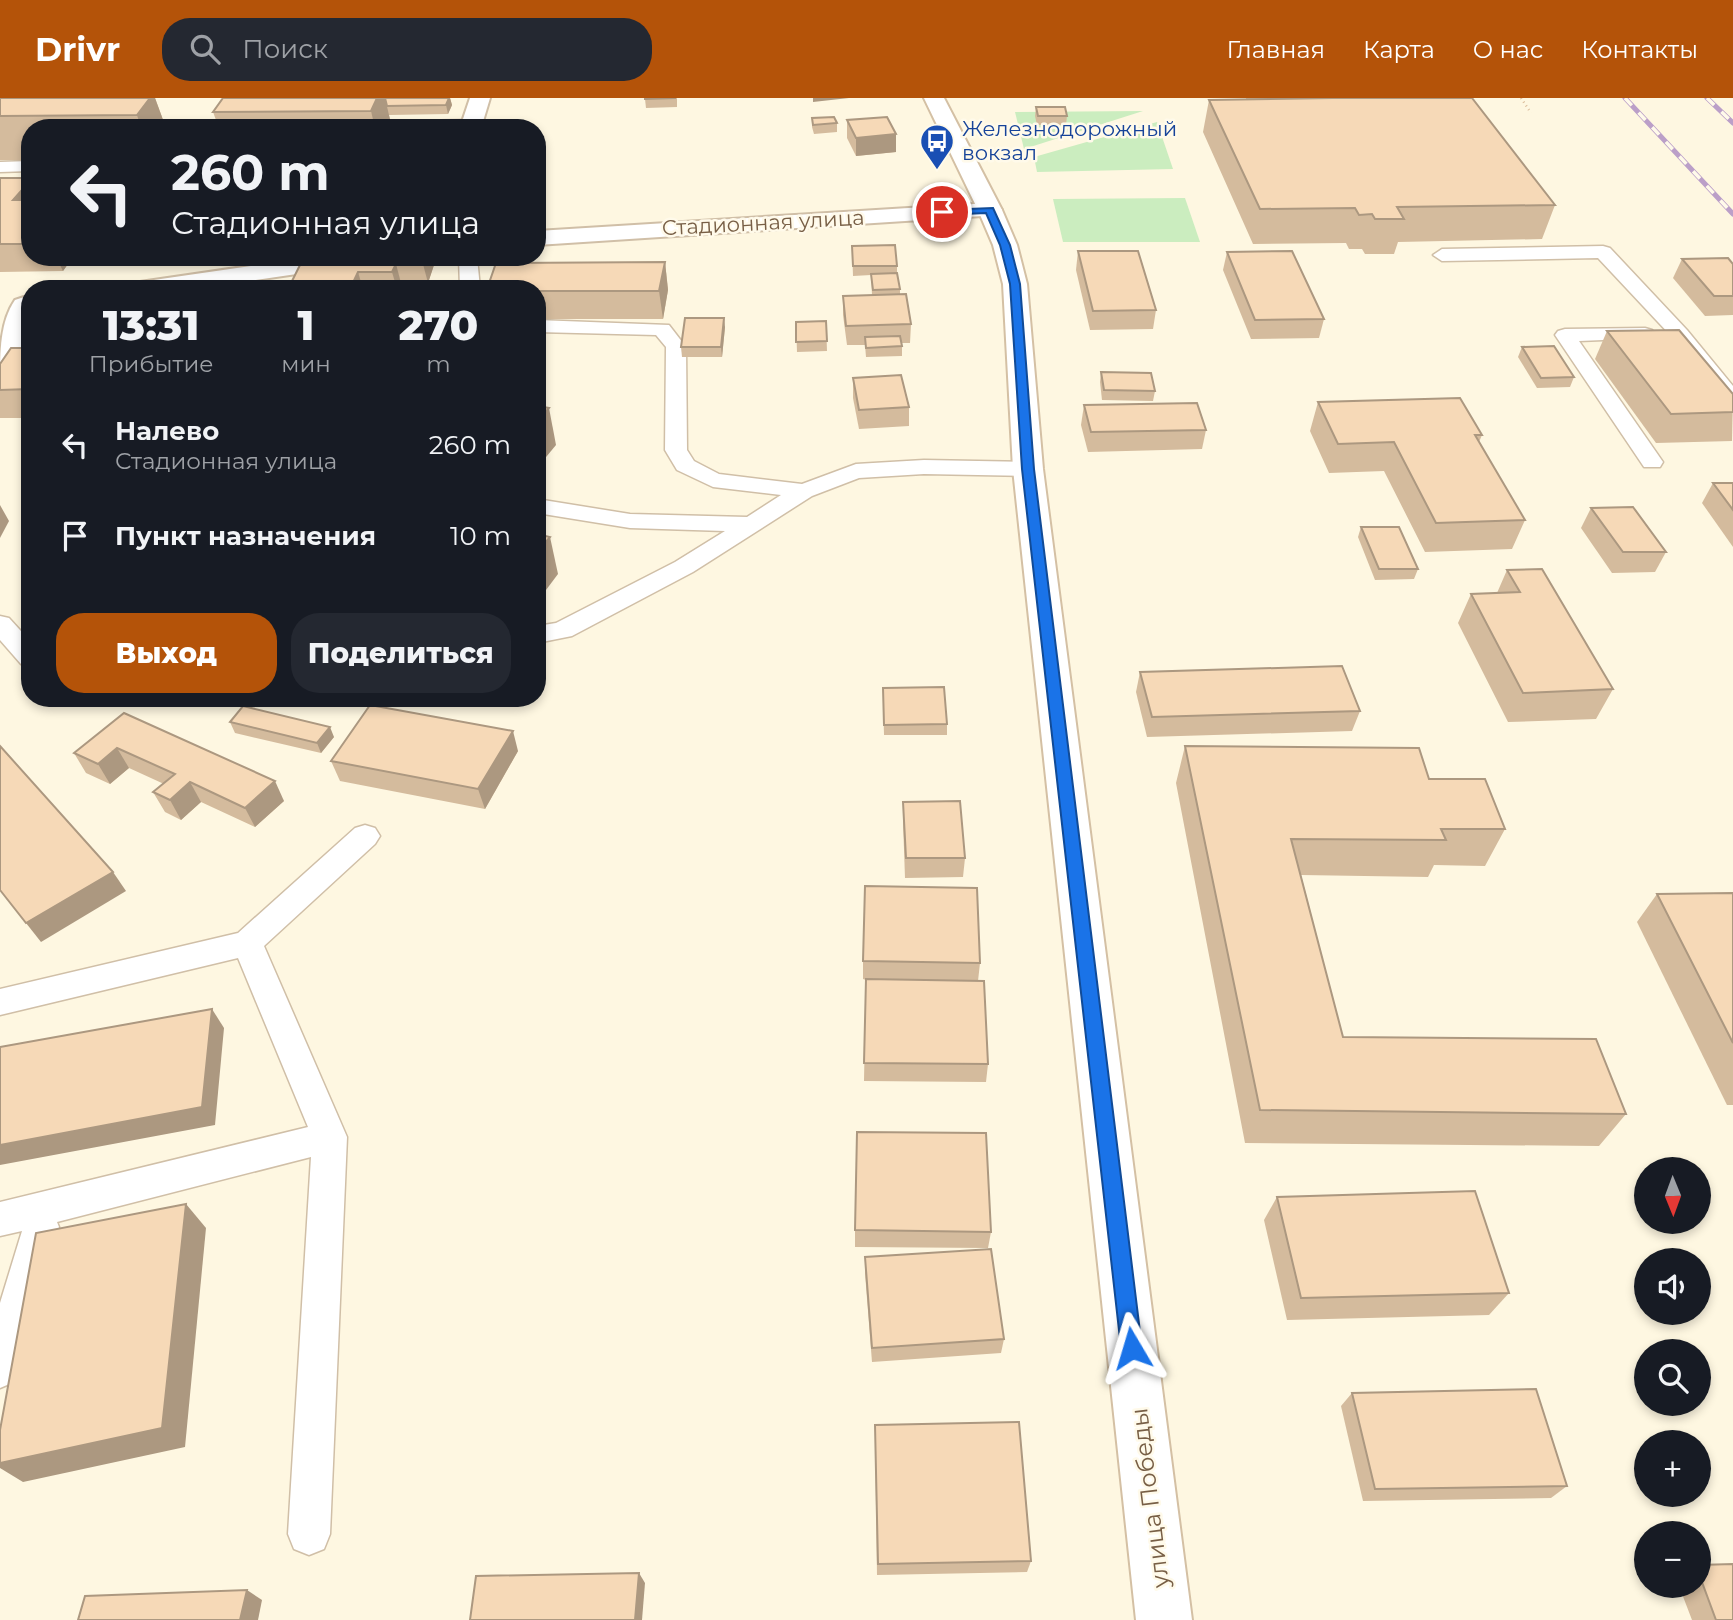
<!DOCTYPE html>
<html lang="ru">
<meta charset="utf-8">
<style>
body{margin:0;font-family:Montserrat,sans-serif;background:#242831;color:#f1f3f6;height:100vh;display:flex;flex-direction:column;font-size:26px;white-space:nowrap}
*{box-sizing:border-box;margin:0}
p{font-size:23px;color:#9ea1a6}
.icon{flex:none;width:38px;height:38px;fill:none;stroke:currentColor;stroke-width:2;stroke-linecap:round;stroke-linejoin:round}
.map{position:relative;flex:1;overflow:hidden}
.details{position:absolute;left:21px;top:182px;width:525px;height:427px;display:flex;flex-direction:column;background:#171b24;border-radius:28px;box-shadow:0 4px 10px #0003}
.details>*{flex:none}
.guide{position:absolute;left:21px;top:21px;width:525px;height:147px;border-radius:28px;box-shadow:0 4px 10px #0003;background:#171b24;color:#f1f3f6;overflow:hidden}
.needle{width:46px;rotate:179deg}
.buttons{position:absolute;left:1634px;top:1059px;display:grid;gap:14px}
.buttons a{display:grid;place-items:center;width:77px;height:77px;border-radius:50%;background:#171b24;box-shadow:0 4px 10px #0003;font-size:35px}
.pin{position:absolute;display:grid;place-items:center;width:60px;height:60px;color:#fff;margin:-30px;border:4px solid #fff;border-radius:50%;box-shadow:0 2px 7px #0007}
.me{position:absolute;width:77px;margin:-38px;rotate:353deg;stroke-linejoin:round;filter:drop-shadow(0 0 5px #0008)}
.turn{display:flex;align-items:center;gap:24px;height:147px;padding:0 35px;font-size:32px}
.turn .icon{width:91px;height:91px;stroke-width:2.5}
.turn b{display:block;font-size:49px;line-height:60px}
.eta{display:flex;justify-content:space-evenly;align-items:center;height:119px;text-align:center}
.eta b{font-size:42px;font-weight:800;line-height:49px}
.button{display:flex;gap:14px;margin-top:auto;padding:14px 35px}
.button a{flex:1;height:80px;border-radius:28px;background:#b45309;color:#fff;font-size:28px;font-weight:800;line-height:80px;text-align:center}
.button a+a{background:#242831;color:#f1f3f6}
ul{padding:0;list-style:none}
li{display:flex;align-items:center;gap:21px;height:91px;padding:0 35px}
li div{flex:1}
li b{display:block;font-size:26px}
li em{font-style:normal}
header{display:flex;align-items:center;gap:42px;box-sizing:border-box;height:98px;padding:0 35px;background:#b45309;color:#fff}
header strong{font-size:33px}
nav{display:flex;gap:38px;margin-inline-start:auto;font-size:24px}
.search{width:490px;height:63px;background:#242831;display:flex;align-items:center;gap:18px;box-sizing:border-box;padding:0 24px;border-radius:28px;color:#9ea1a6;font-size:26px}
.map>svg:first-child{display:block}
</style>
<header>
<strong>Drivr</strong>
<div class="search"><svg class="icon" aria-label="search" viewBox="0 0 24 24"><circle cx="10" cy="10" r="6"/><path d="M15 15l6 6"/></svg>Поиск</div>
<nav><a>Главная</a><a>Карта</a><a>О нас</a><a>Контакты</a></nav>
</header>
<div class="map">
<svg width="1733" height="1522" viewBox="0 0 1733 1522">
<rect width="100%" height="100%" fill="#fef7e1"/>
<g fill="#cbedbf">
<polygon points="1143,13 1024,51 1015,14"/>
<polygon points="1157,24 1173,71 1037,74 1034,59"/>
<polygon points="1185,100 1200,144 1063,144 1053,101"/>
</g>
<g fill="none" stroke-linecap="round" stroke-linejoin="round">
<g stroke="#d0bfa7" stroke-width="3">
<g id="lane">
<polygon points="471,22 477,24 479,27 477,30 277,30 285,25"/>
<polygon points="30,63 30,73 0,74 0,64"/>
<polygon points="1603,148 1610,150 1687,232 1733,288 1733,308 1725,307 1673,240 1598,160 1442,163 1433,157 1442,151"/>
<polygon points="459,159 477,159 480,191 460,191"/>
<polygon points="537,222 669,227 686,249 687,352 694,363 719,376 802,386 856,366 924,362 1028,364 1036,366 1039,371 1036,376 1028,378 924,376 859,380 812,398 693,474 572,538 537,545 537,528 556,525 675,464 725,433 630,430 537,415 537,401 630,416 747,419 781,397 713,389 677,372 665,352 666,249 656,237 537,234"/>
<polygon points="1645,230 1652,232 1655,236 1652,240 1579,243 1663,364 1660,369 1644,369 1555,237 1558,233 1565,231"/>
<polygon points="0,518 9,520 30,543 30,569 21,566 0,542"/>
<polygon points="365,727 375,730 380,738 375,746 264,848 347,1039 330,1436 324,1451 309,1457 294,1451 288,1436 311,1059 57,1124 59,1129 20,1270 14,1284 0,1290 0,1205 22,1133 0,1138 0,1104 308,1029 238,860 0,917 0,891 238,835 355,730"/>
</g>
</g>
<g stroke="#d0bfa7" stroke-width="4">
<g id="street">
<polygon points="470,0 490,0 481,30 460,30"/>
<polygon points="990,105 998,107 1002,112 998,117 537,147 537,133"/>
<polygon points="312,159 377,159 374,164 365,166 194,191 128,191 131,186 140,184"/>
<path d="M24,199L30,201V233L13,272L10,278L0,280C0,254 0,224 15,202Z"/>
</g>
</g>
<g stroke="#d4c0a4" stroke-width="4">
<polygon id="secondary" points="924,0 944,0 1002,112 1017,147 1027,186 1043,371 1192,1522 1136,1522 1013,371 1003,186 993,147 978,112"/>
</g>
<polyline stroke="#dbbc9a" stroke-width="2.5" stroke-dasharray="1 3.5" stroke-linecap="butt" points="1521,0 1531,15"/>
<use href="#lane" fill="#fff" fill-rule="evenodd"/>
<use href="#street" fill="#fff" fill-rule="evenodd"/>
<use href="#secondary" fill="#fff" fill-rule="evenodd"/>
<g stroke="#bb9fc8" stroke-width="5">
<g id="rail">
<polyline points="1625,0 1733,116"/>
<polyline points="1707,0 1733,25"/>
</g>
</g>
<use href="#rail" stroke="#fffaea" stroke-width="3.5" stroke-dasharray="10" stroke-linecap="butt"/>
</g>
<g fill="#d4bb9d">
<polygon points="0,0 155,0 166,30 30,30 30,62 0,62"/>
<polygon points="223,0 450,0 452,7 448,16 389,17 392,30 219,30 213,14"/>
<polygon points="677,0 677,9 646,10 645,1"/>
<polygon points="1246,0 1472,0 1555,107 1542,141 1398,144 1394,156 1365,156 1362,151 1349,151 1346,145 1253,146 1203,34 1209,2 1246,1"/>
<polygon points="1036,9 1067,18 1066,27 1037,27 1035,18"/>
<polygon points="812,20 837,25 837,34 814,36 812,29"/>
<polygon points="847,22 896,36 896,54 856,58 847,40"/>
<polygon points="0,80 30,80 30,159 73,159 63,173 0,174"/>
<polygon points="852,148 897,168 897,175 900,191 900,196 911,226 910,245 902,245 902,258 866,259 865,247 847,247 843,217 843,198 872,197 871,177 853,178"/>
<polygon points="1078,153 1156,212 1153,231 1090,232 1076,172"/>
<polygon points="1227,154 1324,221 1319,240 1251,241 1223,172"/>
<polygon points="365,159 434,167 428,185 401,185 398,191 288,191 362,166"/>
<polygon points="1682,161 1733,166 1733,217 1705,218 1673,180"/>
<polygon points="665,164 668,192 663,221 537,221 537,191"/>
<polygon points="826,223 827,253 797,254 796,224"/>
<polygon points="725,229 722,259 682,259 681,249"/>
<polygon points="1607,233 1733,296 1732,343 1656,345 1595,261"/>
<polygon points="1522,249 1574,279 1570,289 1537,290 1518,259"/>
<polygon points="30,250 30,320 0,320 0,266"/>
<polygon points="1101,274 1155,293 1153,303 1102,302 1100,284"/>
<polygon points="853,280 909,309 909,328 859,331 853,300"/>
<polygon points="1318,304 1482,337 1479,344 1525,422 1512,451 1425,454 1384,373 1329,375 1310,333"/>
<polygon points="1084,307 1206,332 1202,351 1088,354 1081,327"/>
<polygon points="1713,385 1733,385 1733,449 1702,405"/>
<polygon points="1591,410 1666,454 1655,474 1612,475 1581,430"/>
<polygon points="1361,429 1418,471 1414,481 1375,482 1358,439"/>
<polygon points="1507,472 1613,591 1596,621 1508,624 1458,525 1471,496 1497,495"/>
<polygon points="1140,574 1360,613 1352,633 1147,639 1136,594"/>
<polygon points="883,600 947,626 947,637 884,637"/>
<polygon points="124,615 284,703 255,729 201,704 181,722 165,714 153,694 164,686 129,670 110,686 86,675 74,655"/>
<polygon points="230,624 334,639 321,655 235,635"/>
<polygon points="1185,648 1429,681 1505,731 1485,768 1434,767 1428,779 1301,777 1343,939 1626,1016 1599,1048 1245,1045 1176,685"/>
<polygon points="518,653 485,711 340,683 331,663"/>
<polygon points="903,704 965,760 963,779 905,780 903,723"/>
<polygon points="1733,795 1733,1007 1727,1007 1637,824 1657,796"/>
<polygon points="863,863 980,865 978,883 988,966 986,984 864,983 866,882 863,881"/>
<polygon points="1277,1099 1509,1195 1489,1217 1287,1222 1264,1122"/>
<polygon points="855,1132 991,1134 988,1150 855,1149"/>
<polygon points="865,1159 1004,1241 1001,1255 872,1264 865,1175"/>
<polygon points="1352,1295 1567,1388 1551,1400 1363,1403 1341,1308"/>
<polygon points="875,1340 1031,1463 1027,1474 877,1477"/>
<polygon points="1699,1467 1733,1522 1692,1522 1679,1488 1699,1488"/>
</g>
<g fill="#ac9880">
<polygon points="150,0 155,0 166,30 141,30 137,17"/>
<polygon points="377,0 385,0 392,30 375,30 371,13"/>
<polygon points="449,0 450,0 452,7 448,16 446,7"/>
<polygon points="813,0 849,0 813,4"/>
<polygon points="896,36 896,54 856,58 856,40"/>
<polygon points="30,83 30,124 13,102"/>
<polygon points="56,159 73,159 63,173"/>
<polygon points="425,159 432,159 434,167 428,185 423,166"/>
<polygon points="665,164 668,192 663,221 659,193"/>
<polygon points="396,166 401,185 398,191 397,191 392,174"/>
<polygon points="358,174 363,191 350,191"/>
<polygon points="724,220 725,229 722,259 721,249"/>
<polygon points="549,310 556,347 537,370 537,324"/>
<polygon points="0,407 9,423 0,440"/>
<polygon points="550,439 558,476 537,504 537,455"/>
<polygon points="330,629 334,639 321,655 317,645"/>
<polygon points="513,633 518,653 485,711 478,691"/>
<polygon points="117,650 129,670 110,686 98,666"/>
<polygon points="275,683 284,703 255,729 245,710"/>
<polygon points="190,684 201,704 181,722 170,702"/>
<polygon points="113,774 126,793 41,844 26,825"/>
<polygon points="212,911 224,930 215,1027 0,1067 0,1047"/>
<polygon points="186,1106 206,1130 185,1349 23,1384 0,1370 0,1365"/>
<polygon points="639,1475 645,1485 642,1522 635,1522"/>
<polygon points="247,1492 262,1502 258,1522 240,1522"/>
</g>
<g fill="#f6d9b7" stroke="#ac9880" stroke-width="2">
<polygon points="0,0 150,0 137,17 0,18"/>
<polygon points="223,0 377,0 371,13 213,14"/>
<polygon points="385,0 449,0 446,7 387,8"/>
<polygon points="645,0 676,0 645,1"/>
<polygon points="1332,0 1472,0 1555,107 1397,109 1404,121 1375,121 1372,116 1359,117 1355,110 1260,111 1209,2"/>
<polygon points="1036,9 1065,9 1067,18 1038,18"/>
<polygon points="834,19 837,25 813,27 812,20"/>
<polygon points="887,19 896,36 856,40 847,22"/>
<polygon points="0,80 30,80 30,83 13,102 30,102 30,146 0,146"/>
<polygon points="895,147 897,168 853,168 852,148"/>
<polygon points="1078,153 1138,153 1156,212 1093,213"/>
<polygon points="1292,153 1324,221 1255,222 1227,154"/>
<polygon points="365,159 425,159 423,166 396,166 392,174 358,174 350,191 288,191 300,167 362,166"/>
<polygon points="1728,160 1733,166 1733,198 1714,198 1682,161"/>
<polygon points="665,164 659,193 537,193 537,191 487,191 496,165"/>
<polygon points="897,175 900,191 873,192 871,176"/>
<polygon points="906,196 911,226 846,228 843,198"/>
<polygon points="685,220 724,220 721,249 681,249"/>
<polygon points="826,223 827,243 796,244 796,224"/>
<polygon points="1679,232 1733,296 1733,314 1671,316 1607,233"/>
<polygon points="900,238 902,248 866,250 865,239"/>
<polygon points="1554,248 1574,279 1541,280 1522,249"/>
<polygon points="11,250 30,250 30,291 0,292 0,266"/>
<polygon points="1101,274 1151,275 1155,293 1104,292"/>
<polygon points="901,277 909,309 859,312 853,280"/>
<polygon points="1460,300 1482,337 1475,337 1525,422 1436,425 1394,344 1338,346 1318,304"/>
<polygon points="1197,305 1206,332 1091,334 1084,307"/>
<polygon points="537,308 549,310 537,324"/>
<polygon points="1713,385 1733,385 1733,412"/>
<polygon points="1633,409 1666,454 1623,454 1591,410"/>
<polygon points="1361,429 1399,429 1418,471 1379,471"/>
<polygon points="537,436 550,439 537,455"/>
<polygon points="1542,471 1613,591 1523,595 1471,496 1520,494 1507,472"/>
<polygon points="1342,568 1360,613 1152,619 1140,574"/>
<polygon points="944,589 947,626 884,627 883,590"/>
<polygon points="370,607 513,633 478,691 331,663"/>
<polygon points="243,608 330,629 317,645 230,624"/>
<polygon points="124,615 275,683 245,710 190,684 170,702 153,694 175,676 117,650 98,666 74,655"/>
<polygon points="0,648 113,774 26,825 0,792"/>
<polygon points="1185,648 1419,650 1429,681 1485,681 1505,731 1441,731 1446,742 1291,741 1343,939 1596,941 1626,1016 1260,1012"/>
<polygon points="960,703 965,760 906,760 903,704"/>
<polygon points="865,788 977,790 980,865 863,863"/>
<polygon points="1733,795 1733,945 1657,796"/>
<polygon points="866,881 984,883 988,966 864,965"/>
<polygon points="212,911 202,1009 0,1047 0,949"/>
<polygon points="857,1034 986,1035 991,1134 855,1132"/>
<polygon points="1475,1093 1509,1195 1301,1200 1277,1099"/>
<polygon points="186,1106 162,1330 0,1365 0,1332 36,1135"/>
<polygon points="991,1151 1004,1241 872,1250 865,1159"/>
<polygon points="1536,1291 1567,1388 1375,1391 1352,1295"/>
<polygon points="1019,1324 1031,1463 878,1466 875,1327"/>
<polygon points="1733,1466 1733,1522 1716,1522 1699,1476 1699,1467"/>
<polygon points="639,1475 635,1522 470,1522 476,1478"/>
<polygon points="247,1492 240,1522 78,1522 85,1498"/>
</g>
<polygon fill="#1a73e8" stroke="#114b97" stroke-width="2" points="993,110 1010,147 1020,186 1034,371 1142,1250 1139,1257 1132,1260 1124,1257 1121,1250 1022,371 1010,186 1000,147 986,115 942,117 937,114 942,112"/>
<defs>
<g id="bus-pin" transform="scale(1.75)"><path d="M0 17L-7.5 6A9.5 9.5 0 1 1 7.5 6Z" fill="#1a4fb4" stroke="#fffaea"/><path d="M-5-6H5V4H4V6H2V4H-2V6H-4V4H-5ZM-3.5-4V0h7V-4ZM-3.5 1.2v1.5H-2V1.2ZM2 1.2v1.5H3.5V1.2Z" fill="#fff"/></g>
</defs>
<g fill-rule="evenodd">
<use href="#bus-pin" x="937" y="43"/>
</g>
<g text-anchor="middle" stroke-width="5" stroke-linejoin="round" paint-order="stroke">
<g font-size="21" fill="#164399" stroke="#fffaea" text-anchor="start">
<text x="962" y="38">Железнодорожный<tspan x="962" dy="24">вокзал</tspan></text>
</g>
<g font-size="21" fill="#785f46" stroke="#fffaea">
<text transform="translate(763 125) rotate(-3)" y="7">Стадионная улица</text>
</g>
<g font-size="24" fill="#785f46" stroke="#fffaea">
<text transform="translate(1150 1400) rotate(-97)" y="8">улица Победы</text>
</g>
</g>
</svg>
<div class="buttons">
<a><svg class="needle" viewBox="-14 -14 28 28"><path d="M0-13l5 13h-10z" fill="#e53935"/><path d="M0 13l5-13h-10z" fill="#9ea1a6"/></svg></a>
<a><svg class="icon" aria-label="sound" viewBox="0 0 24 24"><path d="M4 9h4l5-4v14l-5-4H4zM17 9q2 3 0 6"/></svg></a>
<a><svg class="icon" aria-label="search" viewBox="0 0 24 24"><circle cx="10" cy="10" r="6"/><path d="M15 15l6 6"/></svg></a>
<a>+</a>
<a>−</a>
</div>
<div class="pin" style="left:942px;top:114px;background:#d93025"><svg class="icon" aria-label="arrive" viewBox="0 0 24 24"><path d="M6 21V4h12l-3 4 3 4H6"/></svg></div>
<svg class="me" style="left:1132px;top:1250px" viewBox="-20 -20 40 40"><path d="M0-17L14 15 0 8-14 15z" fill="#1a73e8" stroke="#fff" stroke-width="4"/></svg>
<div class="guide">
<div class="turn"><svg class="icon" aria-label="left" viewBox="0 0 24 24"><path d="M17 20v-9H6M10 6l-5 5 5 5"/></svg><div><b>260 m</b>Стадионная улица</div></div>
</div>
<section class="details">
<div class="eta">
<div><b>13:31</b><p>Прибытие</p></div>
<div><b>1</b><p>мин</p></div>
<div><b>270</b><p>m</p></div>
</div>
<ul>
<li><svg class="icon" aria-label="left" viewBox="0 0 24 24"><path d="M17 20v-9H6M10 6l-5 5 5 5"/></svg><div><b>Налево</b><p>Стадионная улица</p></div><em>260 m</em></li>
<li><svg class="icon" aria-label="arrive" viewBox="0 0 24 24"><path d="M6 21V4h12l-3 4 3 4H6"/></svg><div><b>Пункт назначения</b></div><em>10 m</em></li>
</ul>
<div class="button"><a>Выход</a><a>Поделиться</a></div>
</section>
</div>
